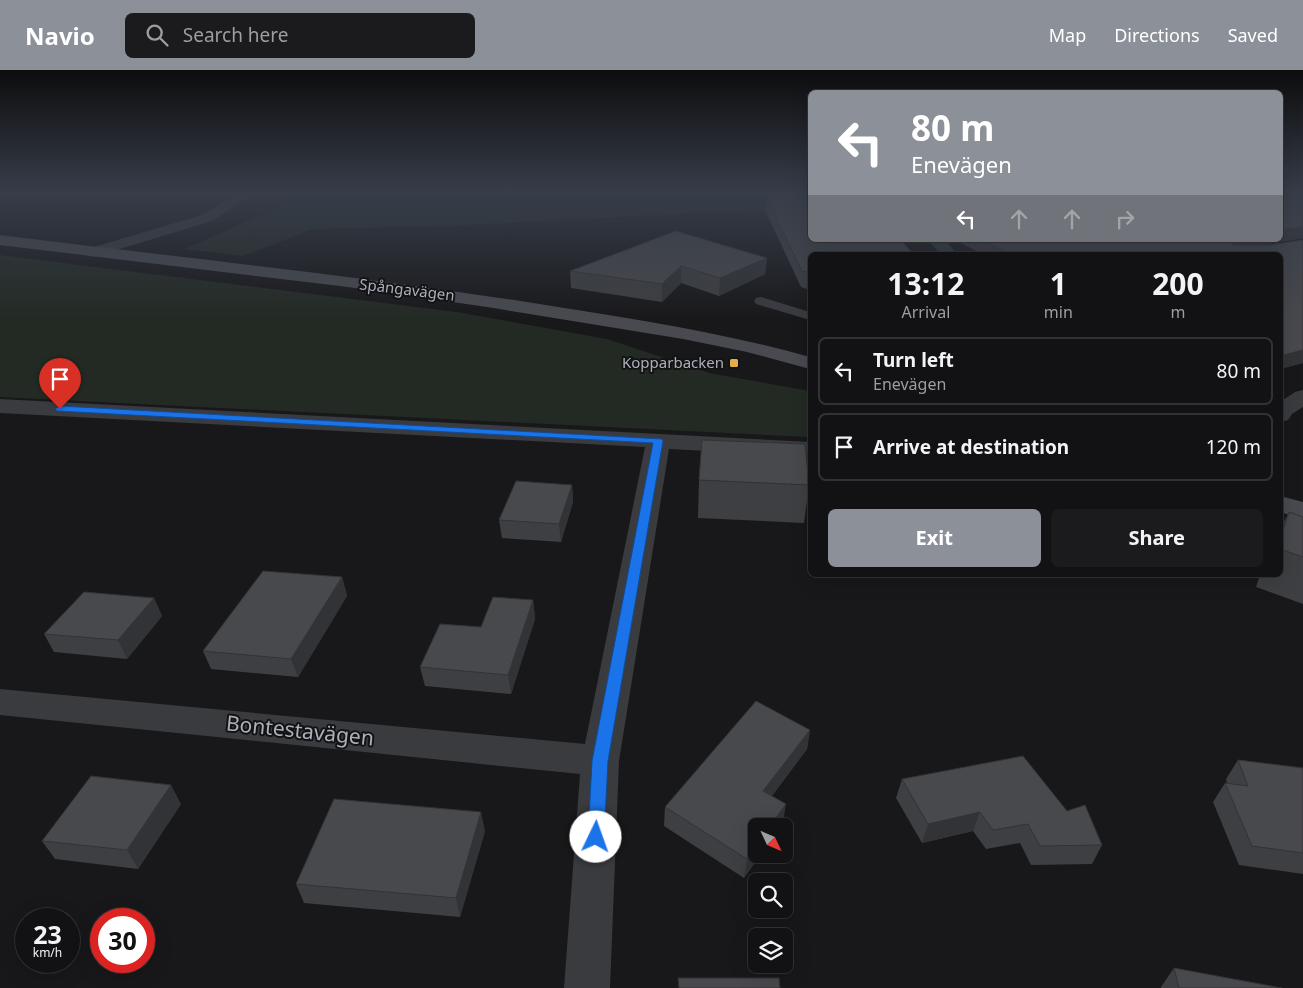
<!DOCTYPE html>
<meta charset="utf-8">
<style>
body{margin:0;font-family:"Noto Sans",sans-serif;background:#1b1b1d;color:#f1f3f6;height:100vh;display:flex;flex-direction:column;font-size:19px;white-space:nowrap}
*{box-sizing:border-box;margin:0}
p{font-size:16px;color:#9c9ea0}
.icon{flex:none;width:28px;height:28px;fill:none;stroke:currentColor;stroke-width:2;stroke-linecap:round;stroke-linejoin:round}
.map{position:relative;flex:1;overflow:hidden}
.drawer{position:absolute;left:808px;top:182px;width:475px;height:325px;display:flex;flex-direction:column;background:#121214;border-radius:8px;box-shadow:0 5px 20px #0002,0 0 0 1px #313234}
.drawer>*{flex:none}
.top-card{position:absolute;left:808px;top:20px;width:475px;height:152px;border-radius:8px;box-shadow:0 5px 20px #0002,0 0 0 1px #313234;background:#8c9099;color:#fff;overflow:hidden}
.needle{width:32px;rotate:134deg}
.controls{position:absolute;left:748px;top:748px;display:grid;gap:10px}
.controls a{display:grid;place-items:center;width:45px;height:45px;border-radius:8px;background:#121214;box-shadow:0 5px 20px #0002,0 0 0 1px #313234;font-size:25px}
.speed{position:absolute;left:15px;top:838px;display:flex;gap:10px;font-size:25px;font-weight:700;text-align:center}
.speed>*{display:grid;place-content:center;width:65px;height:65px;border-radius:50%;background:#121214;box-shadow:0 5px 20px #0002,0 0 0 1px #313234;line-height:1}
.speed small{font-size:12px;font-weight:400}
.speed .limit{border:8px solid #d22;background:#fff;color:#111}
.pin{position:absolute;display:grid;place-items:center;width:42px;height:42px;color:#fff;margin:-51px -21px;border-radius:50% 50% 50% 0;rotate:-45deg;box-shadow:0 0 5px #0007}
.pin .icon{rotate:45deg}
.me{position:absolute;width:55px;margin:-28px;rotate:3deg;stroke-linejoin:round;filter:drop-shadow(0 0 4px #0008)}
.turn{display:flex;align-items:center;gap:18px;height:105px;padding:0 20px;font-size:22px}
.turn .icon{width:65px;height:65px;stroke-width:2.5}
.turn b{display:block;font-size:35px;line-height:42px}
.lanes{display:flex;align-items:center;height:48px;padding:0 20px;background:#0003;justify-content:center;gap:25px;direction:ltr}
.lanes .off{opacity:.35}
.eta{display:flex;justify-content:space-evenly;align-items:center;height:85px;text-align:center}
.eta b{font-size:30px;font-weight:700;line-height:35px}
.cta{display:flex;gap:10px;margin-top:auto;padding:10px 20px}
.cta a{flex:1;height:58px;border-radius:8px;background:#8c9099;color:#fff;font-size:20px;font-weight:700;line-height:58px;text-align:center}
.cta a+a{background:#1b1b1d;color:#f1f3f6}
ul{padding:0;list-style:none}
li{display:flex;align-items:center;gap:15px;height:68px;margin:0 10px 8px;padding:0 10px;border:2px solid #313234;border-radius:8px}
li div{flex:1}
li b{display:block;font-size:19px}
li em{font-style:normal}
header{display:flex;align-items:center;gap:30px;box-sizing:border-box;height:70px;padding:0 25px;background:#8c9099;color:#fff}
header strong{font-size:24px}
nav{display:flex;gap:28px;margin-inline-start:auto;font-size:18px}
.search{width:350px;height:45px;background:#1b1b1d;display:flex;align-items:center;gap:12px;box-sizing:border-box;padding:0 18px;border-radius:8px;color:#9c9ea0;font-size:19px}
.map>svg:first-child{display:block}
</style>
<header>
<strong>Navio</strong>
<div class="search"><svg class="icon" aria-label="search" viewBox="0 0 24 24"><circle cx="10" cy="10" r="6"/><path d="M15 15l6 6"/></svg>Search here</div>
<nav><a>Map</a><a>Directions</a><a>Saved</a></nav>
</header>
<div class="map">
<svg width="1303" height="918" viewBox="0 0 1303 918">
<rect width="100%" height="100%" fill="#18181a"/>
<g fill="#232a24">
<polygon points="305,122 810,122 810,137 448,156 313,159 243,186 184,179 305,126"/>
<polygon points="0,185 457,242 607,269 709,303 810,321 810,367 0,327"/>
</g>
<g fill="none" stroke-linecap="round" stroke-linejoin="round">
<polygon fill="#3a3b3f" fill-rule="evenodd" points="761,227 810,242 810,250 756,234 754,231 756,228"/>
<g fill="#3a3b3f" fill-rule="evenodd">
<polygon points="235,122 249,122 248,127 212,151 93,187 87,185 85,182 87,179 202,145 235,125"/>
<polygon points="928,170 945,170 958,185 941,185"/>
<polygon points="1303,320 1303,337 1292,344 1288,350 1280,352 1280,332 1295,322"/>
<polygon points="0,329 810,372 810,386 669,379 619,691 610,918 564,918 580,704 0,645 0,619 585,674 645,377 0,343"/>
</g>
<g fill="#484a4f" fill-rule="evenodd">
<path d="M0,165C176,187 352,205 527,232C622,247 717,261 810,287V299L747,282L683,269L487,237L348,217L0,175Z"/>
<polygon points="1280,426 1303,432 1303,449 1280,442"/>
</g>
</g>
<g fill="#3e3f42">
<polygon points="1303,122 1303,168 1259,175 1270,175 1303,170 1303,293 1280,299 1280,185 984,185 955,170 1280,170"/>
<polygon points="766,126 810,185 810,220 801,217 765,140"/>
<polygon points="767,188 765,204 719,226 681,213 662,232 571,218 570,201"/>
<polygon points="699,410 809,415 804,453 698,448"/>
<polygon points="572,415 573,432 561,472 502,468 499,450"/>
<polygon points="1289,442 1303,447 1303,534 1256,517 1260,505 1280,505 1280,459"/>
<polygon points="342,507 347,526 298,607 211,599 203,581"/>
<polygon points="154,528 162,546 127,589 54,582 44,564"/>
<polygon points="533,530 535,549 511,624 425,616 420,597 481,557"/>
<polygon points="810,660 807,679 772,726 783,753 744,808 664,756 665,737"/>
<polygon points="1238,690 1303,698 1303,804 1239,795 1213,732 1225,713 1227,713 1226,709"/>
<polygon points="902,709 1067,741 1102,775 1092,794 1031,795 1020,773 986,779 973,761 922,773 896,728"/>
<polygon points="181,734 138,799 55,789 42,771"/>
<polygon points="485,761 460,847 304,833 296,814"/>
<polygon points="1174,898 1282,918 1161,918 1161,917"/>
</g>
<g fill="#323336">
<polygon points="1303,157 1303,168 1236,178 1231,173 1233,170 1280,170 1280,160"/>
<polygon points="767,188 765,204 719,226 720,208"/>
<polygon points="681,196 681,213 662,232 662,214"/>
<polygon points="1303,280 1303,293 1280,299 1280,286"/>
<polygon points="572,415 573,432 561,472 559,454"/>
<polygon points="342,507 347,526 298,607 291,589"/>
<polygon points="154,528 162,546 127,589 118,570"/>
<polygon points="533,530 535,549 511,624 508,605"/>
<polygon points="810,660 807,679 761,740 763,721"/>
<polygon points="171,715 181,734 138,799 127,780"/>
<polygon points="786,734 783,753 781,756 770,756"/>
<polygon points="481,742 485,761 460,847 456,828"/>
<polygon points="980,742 973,761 922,773 928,754"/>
<polygon points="756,775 756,784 761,784 744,808 747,789"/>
</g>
<g fill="#48494d" stroke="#323336">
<polygon points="1280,122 1303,122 1303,157 1280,160"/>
<polygon points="766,126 810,126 810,170 901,170 914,185 810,185 810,203 802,201"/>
<polygon points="676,161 767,188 720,208 681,196 662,214 570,201"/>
<polygon points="981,170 1233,170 1231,173 1233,175 1270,175 1303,170 1303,280 1280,286 1280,185 1011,185"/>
<polygon points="702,370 805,374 809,415 699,410"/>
<polygon points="516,411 572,415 559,454 499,450"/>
<polygon points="1289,442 1303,447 1303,487 1280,479 1280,469"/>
<polygon points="263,501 342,507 291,589 203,581"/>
<polygon points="84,522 154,528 118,570 44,564"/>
<polygon points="493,527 533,530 508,605 420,597 440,554 481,557"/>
<polygon points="756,631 810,660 763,721 786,734 770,756 756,756 756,775 747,789 665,737"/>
<polygon points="1023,686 1067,741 1085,735 1102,775 1040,776 1028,754 993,760 980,742 928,754 902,709"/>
<polygon points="1238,690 1303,698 1303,783 1252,776 1225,713 1248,716"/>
<polygon points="91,706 171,715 127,780 42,771"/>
<polygon points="334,729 481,742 456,828 296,814"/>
<polygon points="1174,898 1282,918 1179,918"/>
<polygon points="678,908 779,908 780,918 679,918"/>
</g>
<linearGradient id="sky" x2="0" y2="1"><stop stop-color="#0d0d0e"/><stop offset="0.49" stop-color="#373d49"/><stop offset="1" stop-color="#373d49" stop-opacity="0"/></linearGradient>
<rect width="1303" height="251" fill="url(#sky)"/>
<polygon fill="#1a73e8" stroke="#114b97" points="60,336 662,369 663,371 608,691 604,767 602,772 596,774 590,772 588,767 592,691 653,373 57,341 55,339"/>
<rect fill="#e3ae48" stroke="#131315" stroke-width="2" x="729" y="288" width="10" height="10" rx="2.5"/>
<g text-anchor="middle" stroke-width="4" stroke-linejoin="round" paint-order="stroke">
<g font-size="15" fill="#acb0b9" stroke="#131315">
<text transform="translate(407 220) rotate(7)" y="5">Spångavägen</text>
</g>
<g font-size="15" fill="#acb0b9" stroke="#131315" text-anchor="end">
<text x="724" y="298">Kopparbacken</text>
</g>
<g font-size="21" fill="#acb0b9" stroke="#131315">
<text transform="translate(300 661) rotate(6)" y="7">Bontestavägen</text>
</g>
</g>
</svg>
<div class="controls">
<a><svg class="needle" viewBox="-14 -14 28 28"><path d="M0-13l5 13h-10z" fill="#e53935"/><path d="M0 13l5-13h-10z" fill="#9c9ea0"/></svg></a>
<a><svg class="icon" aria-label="search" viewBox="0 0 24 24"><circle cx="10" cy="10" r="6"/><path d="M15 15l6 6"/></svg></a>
<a><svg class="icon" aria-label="layers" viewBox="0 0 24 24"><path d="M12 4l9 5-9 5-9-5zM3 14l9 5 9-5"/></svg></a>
</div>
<div class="speed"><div>23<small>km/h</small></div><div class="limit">30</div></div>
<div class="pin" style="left:60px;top:339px;background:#d93025"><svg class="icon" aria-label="arrive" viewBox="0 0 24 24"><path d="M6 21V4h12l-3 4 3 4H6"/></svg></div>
<svg class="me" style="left:596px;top:767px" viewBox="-20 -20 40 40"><circle r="19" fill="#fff"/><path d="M0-13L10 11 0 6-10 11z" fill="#1a73e8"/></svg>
<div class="top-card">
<div class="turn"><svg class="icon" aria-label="left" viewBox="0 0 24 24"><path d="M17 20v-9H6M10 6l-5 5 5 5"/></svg><div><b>80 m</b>Enevägen</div></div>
<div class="lanes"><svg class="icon" aria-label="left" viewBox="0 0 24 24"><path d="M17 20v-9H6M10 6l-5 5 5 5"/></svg><svg class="icon off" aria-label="ahead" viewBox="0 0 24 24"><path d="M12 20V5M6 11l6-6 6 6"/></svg><svg class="icon off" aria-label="ahead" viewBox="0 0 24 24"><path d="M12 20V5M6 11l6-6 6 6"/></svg><svg class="icon off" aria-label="right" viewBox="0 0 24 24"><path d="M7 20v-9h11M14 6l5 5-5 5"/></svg></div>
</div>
<section class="drawer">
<div class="eta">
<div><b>13:12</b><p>Arrival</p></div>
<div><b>1</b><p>min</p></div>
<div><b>200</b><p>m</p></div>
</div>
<ul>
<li><svg class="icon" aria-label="left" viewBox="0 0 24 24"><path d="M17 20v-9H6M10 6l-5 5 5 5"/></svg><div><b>Turn left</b><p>Enevägen</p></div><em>80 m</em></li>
<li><svg class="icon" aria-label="arrive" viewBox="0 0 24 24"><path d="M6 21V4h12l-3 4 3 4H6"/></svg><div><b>Arrive at destination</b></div><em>120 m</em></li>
</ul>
<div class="cta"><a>Exit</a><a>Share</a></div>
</section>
</div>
